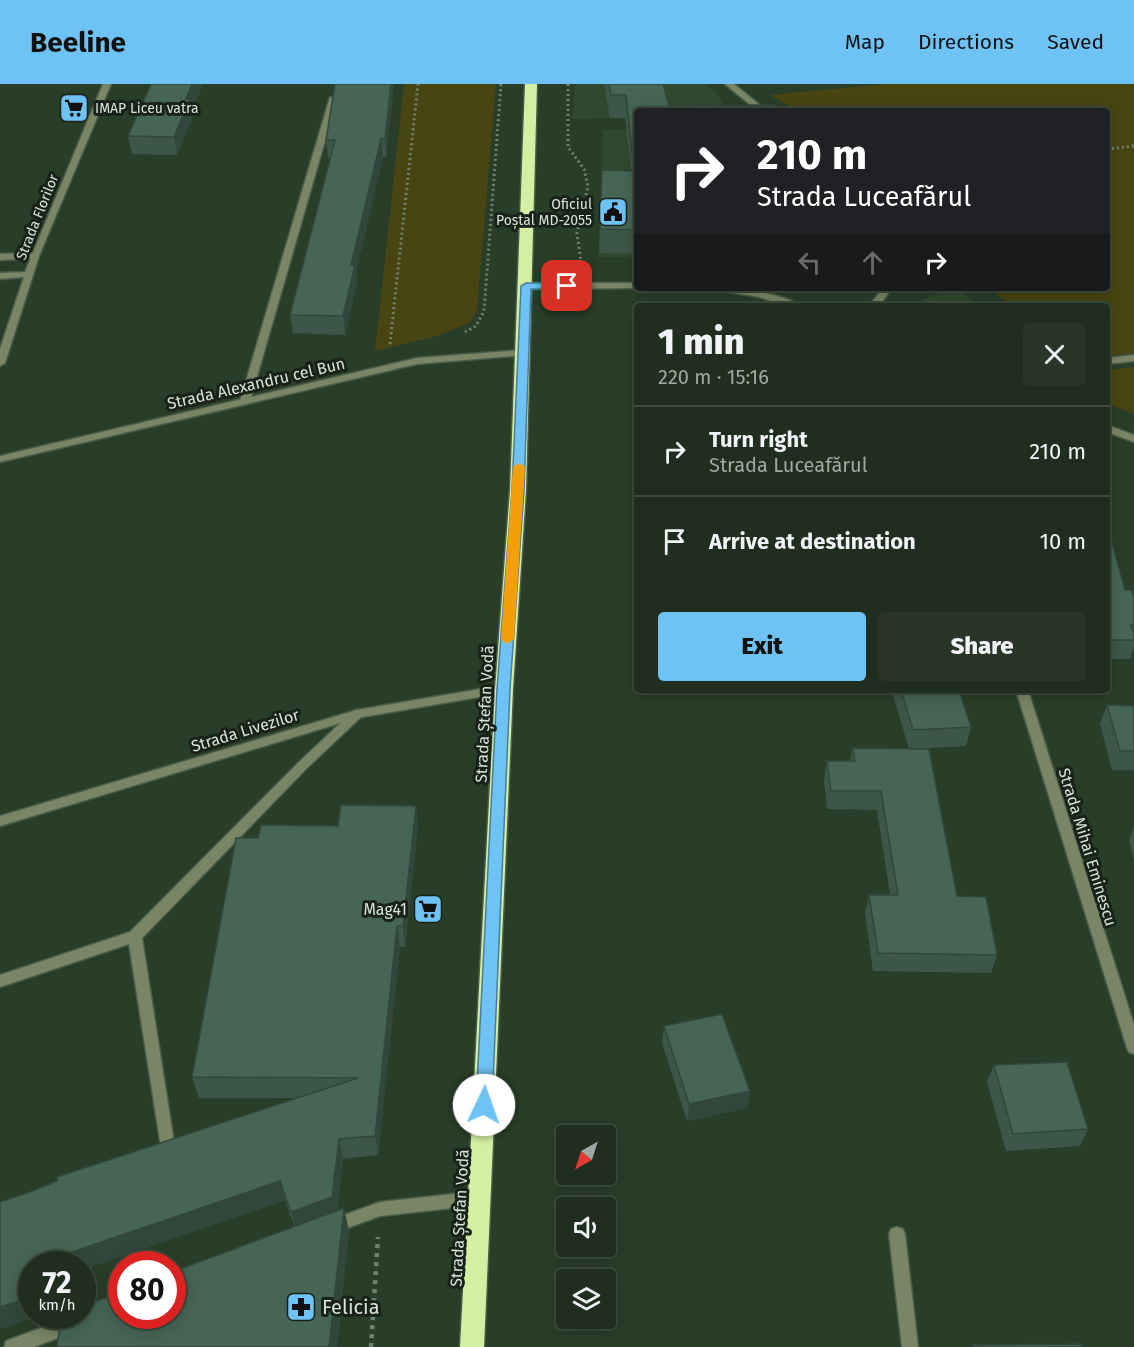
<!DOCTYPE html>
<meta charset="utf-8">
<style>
body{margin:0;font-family:"Fira Sans",sans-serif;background:#273627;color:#f1f3f6;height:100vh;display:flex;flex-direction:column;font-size:22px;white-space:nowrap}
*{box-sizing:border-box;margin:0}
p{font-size:20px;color:#a1a8a4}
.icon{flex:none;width:33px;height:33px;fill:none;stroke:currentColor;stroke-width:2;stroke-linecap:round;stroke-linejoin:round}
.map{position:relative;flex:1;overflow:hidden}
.drawer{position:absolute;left:634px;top:219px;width:476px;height:390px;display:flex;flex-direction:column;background:#1f2e1e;border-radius:6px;box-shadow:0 3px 15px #0003,0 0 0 2px #3c4a3c}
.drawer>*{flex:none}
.hud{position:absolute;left:634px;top:24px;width:476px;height:183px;border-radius:6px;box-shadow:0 3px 15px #0003,0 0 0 2px #3c4a3c;background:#202124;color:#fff;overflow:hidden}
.needle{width:39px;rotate:219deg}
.buttons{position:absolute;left:556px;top:1041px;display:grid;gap:12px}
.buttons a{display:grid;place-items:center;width:60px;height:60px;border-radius:6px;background:#1f2e1e;box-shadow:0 3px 15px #0003,0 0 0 2px #3c4a3c;font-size:30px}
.speed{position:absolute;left:18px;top:1167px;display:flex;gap:12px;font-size:30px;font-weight:700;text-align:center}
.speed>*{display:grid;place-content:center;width:78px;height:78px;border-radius:50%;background:#1f2e1e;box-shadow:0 3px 15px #0003,0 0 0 2px #3c4a3c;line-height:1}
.speed small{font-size:15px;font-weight:400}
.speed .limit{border:9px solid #d22;background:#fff;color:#111}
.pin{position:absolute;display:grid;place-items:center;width:51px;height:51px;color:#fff;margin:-26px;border-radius:12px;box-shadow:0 3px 9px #0006}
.me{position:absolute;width:66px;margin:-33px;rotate:3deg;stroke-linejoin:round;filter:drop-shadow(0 0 4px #0008)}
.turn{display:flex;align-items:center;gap:21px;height:126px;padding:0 24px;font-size:27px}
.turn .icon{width:78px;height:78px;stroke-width:2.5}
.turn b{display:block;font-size:42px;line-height:51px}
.lanes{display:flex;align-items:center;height:57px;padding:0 24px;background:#0003;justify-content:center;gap:30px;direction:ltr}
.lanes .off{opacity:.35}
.round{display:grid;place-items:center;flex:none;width:63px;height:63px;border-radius:6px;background:#273627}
.head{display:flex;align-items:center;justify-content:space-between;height:102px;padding:0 24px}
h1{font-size:36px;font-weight:800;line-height:45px}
.button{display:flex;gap:12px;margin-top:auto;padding:12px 24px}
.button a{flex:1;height:69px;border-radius:6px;background:#6fc2f4;color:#111;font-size:24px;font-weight:800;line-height:69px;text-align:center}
.button a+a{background:#273627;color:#f1f3f6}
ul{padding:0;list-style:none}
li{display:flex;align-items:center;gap:18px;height:90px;padding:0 24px;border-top:2px solid #3c4a3c}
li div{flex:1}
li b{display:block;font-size:22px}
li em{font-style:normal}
header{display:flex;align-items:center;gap:36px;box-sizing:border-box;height:84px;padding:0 30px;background:#6fc2f4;color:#111}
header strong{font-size:28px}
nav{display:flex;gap:33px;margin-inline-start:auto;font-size:21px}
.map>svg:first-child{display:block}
</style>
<header>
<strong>Beeline</strong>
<nav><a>Map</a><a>Directions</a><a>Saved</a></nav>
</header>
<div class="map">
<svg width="1134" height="1263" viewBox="0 0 1134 1263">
<rect width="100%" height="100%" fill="#293e28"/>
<g fill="#30492e">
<polygon points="575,0 708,0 722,16 724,27 638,27 637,34 573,35"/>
<polygon points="637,45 637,174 596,173 599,169 603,46"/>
<polygon points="954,204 958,204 978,222 930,222 921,216"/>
</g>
<g fill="#484512">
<polygon points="404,0 496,0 477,226 469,239 437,252 375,267"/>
<polygon points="884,0 1134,0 1134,269 1107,272 1107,222 1009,222 992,204 1107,204 1107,27 798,27 770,11"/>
<polygon points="1134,283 1134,330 1107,320 1107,286"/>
</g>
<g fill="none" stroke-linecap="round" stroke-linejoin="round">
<g stroke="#485c48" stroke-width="3">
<g id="lane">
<polygon points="725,0 734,0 767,27 758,27"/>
<polygon points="330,13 337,15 250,317 245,320 242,319 240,317"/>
<polygon points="35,169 38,170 38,174 0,176 0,170"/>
<polygon points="883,204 892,204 879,222 869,222"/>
<polygon points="1134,271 1134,277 1107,280 1107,274"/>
<polygon points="357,626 361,627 363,630 361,633 306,685 142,854 176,1071 173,1076 168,1078 163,1076 129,860 0,903 0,891 130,848 298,679 353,627"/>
<polygon points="897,1143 903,1145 905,1150 918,1263 902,1263 889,1150 891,1145"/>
</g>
</g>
<g stroke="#485c48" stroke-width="3">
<g id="street">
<polygon points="103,0 111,0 39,172 5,279 0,282 0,265 24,193 0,195 0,189 25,188"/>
<polygon points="526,199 638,199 638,204 641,204 526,205 523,204 522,202"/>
<path d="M716,204C738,204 782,209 801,222H786L759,213L717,206Z"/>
<polygon points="522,266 525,267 525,271 417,280 0,378 0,372 417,274"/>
<polygon points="1107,341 1134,351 1134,358 1107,348"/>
<polygon points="504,601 510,605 508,608 357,634 0,742 0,732 357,626"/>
<polygon points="1016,606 1028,606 1134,941 1134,970 1129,968 1127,964"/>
<polygon points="480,1107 485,1109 488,1114 485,1119 480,1121 380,1132 331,1150 325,1148 323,1143 325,1138 380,1118"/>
<polygon points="73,1232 79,1234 81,1240 79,1246 34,1263 4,1263 6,1257"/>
</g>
</g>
<g stroke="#485c48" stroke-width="3">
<polygon id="highway" points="525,0 537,0 526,406 513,605 484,1263 460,1263 495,605 510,406"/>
</g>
<g stroke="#718270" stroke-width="3" stroke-dasharray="2 3" stroke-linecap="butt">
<polyline points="568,0 568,63 584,85 588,102 577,149 581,178"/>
<polyline points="1107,65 1134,62"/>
<polyline points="465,248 476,242 484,227 501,0"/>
<polyline points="390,260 418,0"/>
</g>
<polyline stroke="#718270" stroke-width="4.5" stroke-dasharray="4 5" stroke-linecap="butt" points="371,1263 378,1153"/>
<use href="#lane" fill="#798565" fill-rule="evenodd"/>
<use href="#street" fill="#798565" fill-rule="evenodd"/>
<use href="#highway" fill="#d4efa1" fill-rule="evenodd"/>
</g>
<g fill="#3c5749">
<polygon points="151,0 203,0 192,26 193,32 177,71 132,70 128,52"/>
<polygon points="335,0 394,0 386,73 383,73 356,188 357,199 345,251 293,249 290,231 331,74 328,74 326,56"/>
<polygon points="604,0 663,0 638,27 638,170 599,169 600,145 631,87 625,34 610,34"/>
<polygon points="1107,441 1125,506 1134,513 1134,563 1130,575 1107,575"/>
<polygon points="894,606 959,606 971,643 966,662 909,665 893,611"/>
<polygon points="1107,621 1134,622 1134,686 1112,686 1100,640"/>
<polygon points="853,664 997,871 991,889 873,887 865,829 869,811 890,811 877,726 827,725 824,696 827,677 850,677"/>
<polygon points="416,722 418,743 405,863 400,863 378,1071 343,1075 337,1126 349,1147 337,1263 57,1263 294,1142 285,1116 82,1186 82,1180 35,1106 297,1014 199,1014 192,993 258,754 338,742"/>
<polygon points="1134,743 1134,776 1129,756"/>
<polygon points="664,942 750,1007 747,1024 687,1037 662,959"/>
<polygon points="994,981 1088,1045 1080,1062 1006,1067 987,998"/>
</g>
<g fill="#31473c">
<polygon points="192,0 203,0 192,26 193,32 177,71 174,53 186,15"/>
<polygon points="391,0 394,0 386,73 385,55"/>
<polygon points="381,55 383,73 356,188 357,199 345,251 343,232 351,181"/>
<polygon points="416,722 418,743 405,863 403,842"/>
<polygon points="397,842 400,863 378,1071 375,1052"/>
<polygon points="750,1007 747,1024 687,1037 689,1020"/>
<polygon points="339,1055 343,1075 336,1132 296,1147 291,1128"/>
<polygon points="280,1097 285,1116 82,1186 82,1180 37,1180"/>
<polygon points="344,1124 349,1147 337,1263 329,1263"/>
<polygon points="32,1213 32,1232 40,1232 0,1245 0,1223"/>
</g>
<g fill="#466555" stroke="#31473c" stroke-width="1.5">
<polygon points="151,0 192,0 186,15 190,15 174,53 128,52"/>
<polygon points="335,0 391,0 385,55 381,55 351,181 355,181 343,232 290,231 335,56 326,56"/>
<polygon points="609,0 663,0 669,22 775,21 777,27 638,27 638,146 600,145 602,86 634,87 626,11 611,11"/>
<polygon points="1107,441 1125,506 1131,506 1134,513 1134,541 1131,541 1134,549 1134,556 1107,556"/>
<polygon points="901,606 959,606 971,643 913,646"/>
<polygon points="1107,621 1134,622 1134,667 1120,667"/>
<polygon points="853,664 929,665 957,812 986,813 997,871 878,869 869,811 898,811 881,707 831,707 827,677 855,677"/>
<polygon points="341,721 416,722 403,842 397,842 375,1052 339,1055 332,1113 291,1128 280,1097 37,1180 32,1180 32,1213 0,1223 0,1118 35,1106 57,1097 57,1093 358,994 192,993 236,754 258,754 261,741 338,742"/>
<polygon points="722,930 750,1007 689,1020 664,942"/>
<polygon points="1067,978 1088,1045 1013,1050 994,981"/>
<polygon points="344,1124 329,1263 57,1263 61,1232 82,1232 82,1222 122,1208 122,1232 172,1232 172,1188"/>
<polygon points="1082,1260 1082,1263 973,1263 973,1261"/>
</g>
<polygon fill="#6fc2f4" stroke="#487e9f" stroke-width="1.5" points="526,199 567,199 572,202 567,205 531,205 524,406 510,605 492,1021 490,1027 484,1029 478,1027 476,1021 497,605 512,406 521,202"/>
<polygon fill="#f59e0b" points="519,379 525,383 514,555 507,560 501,555 513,383"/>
<defs>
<g id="supermarket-square" transform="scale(1.5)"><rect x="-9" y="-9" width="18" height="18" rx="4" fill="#6fc2f4" stroke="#182218"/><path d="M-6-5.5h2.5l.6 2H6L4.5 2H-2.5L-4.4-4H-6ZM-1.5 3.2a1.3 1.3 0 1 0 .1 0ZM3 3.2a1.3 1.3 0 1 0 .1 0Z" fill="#111"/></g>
<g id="civic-square" transform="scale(1.5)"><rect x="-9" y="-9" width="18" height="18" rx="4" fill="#6fc2f4" stroke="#182218"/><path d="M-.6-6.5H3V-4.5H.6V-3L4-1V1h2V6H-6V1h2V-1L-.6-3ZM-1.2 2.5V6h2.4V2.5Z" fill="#111"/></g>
<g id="pharmacy-square" transform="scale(1.5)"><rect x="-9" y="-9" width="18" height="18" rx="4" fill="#6fc2f4" stroke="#182218"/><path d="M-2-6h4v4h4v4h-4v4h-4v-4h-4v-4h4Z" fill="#111"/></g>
</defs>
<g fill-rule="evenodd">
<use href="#supermarket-square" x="74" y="24"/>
<use href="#civic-square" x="613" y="128"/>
<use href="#supermarket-square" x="428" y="825"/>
<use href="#pharmacy-square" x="301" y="1223"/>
</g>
<g text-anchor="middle" stroke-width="6" stroke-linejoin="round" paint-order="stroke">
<g font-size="14" fill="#d8e4d7" stroke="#182218" text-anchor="start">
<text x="95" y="29">IMAP Liceu vatra</text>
<text x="592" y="125" text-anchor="end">Oficiul<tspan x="592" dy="16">Poștal MD-2055</tspan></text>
</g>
<g font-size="14" fill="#d8e4d7" stroke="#182218">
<text transform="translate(37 133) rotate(-68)" y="5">Strada Florilor</text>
</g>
<g font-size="16" fill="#d8e4d7" stroke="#182218">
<text transform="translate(256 299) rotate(-13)" y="6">Strada Alexandru cel Bun</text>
<text transform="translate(484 630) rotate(-87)" y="6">Strada Ștefan Vodă</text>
<text transform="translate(245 646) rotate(-17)" y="6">Strada Livezilor</text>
<text transform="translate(1088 763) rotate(73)" y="6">Strada Mihai Eminescu</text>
<text transform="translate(459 1134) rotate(-87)" y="6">Strada Ștefan Vodă</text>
</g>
<g font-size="16" fill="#d8e4d7" stroke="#182218" text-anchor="end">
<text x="407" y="831">Mag41</text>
</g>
<g font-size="20" fill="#d8e4d7" stroke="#182218" text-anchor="start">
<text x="322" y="1230">Felicia</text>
</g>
</g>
</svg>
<div class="buttons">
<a><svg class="needle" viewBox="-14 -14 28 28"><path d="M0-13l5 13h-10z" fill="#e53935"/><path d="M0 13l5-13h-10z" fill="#a1a8a4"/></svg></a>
<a><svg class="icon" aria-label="sound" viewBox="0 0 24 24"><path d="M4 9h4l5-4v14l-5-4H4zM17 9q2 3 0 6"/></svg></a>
<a><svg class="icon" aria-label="layers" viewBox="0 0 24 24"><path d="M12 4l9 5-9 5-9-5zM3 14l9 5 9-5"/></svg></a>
</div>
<div class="speed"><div>72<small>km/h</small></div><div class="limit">80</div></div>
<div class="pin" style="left:567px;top:202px;background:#d93025"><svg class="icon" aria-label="arrive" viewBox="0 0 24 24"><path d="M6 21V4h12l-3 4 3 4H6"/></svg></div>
<svg class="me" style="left:484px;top:1021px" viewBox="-20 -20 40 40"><circle r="19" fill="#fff"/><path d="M0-13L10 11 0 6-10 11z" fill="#6fc2f4"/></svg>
<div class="hud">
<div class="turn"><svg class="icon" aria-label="right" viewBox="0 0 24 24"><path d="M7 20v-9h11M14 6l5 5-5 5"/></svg><div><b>210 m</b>Strada Luceafărul</div></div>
<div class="lanes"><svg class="icon off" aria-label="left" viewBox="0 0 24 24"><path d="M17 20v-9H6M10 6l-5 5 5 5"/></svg><svg class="icon off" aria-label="ahead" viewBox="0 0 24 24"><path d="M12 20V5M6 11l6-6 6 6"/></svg><svg class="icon" aria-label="right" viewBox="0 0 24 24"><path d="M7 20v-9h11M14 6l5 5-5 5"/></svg></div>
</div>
<section class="drawer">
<div class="head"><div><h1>1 min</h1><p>220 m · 15:16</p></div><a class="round"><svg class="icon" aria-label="close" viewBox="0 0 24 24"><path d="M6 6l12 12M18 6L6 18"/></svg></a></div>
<ul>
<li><svg class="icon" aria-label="right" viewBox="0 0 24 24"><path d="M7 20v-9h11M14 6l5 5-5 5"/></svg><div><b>Turn right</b><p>Strada Luceafărul</p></div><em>210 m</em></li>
<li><svg class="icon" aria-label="arrive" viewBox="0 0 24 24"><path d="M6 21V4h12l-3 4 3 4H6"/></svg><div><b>Arrive at destination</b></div><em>10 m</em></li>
</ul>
<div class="button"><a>Exit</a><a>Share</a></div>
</section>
</div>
